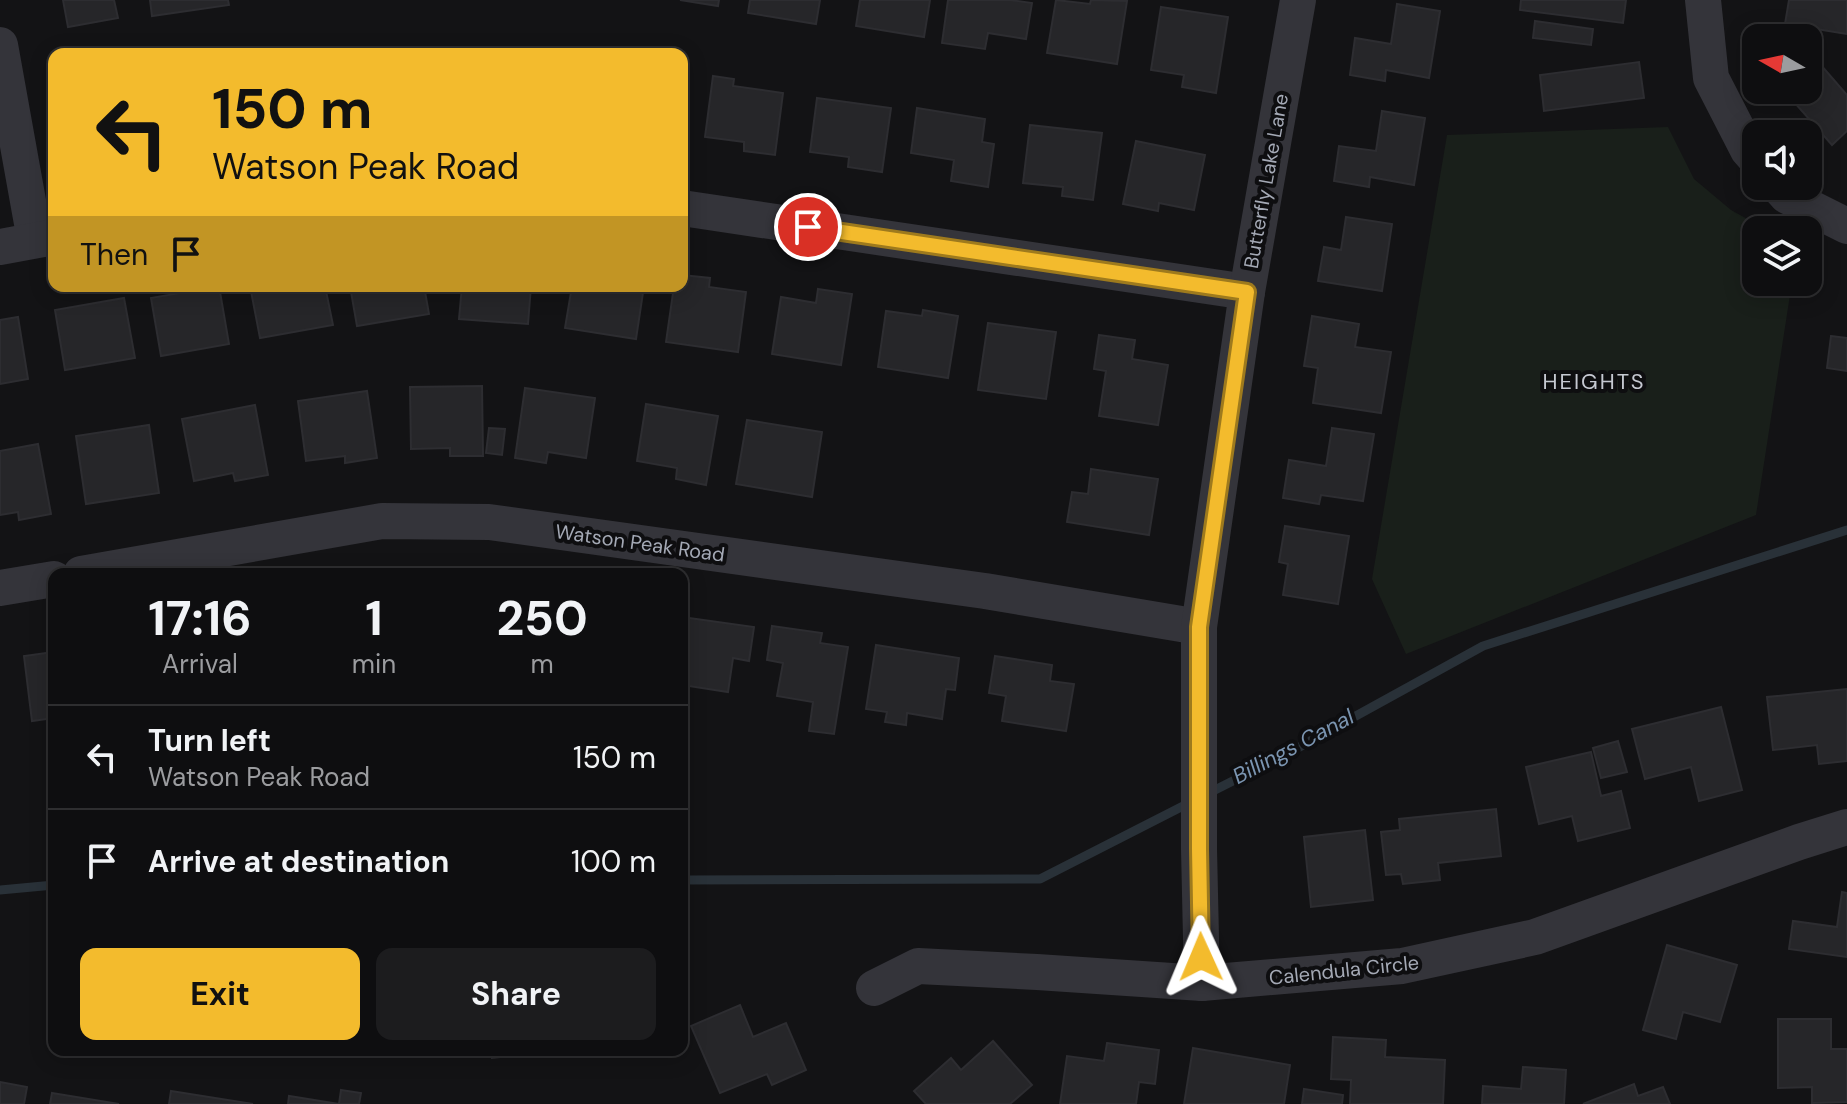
<!DOCTYPE html>
<style>
body{margin:0;font-family:"DM Sans",sans-serif;background:#1c1c1e;color:#f1f3f6;height:100vh;display:flex;flex-direction:column;font-size:30px;white-space:nowrap}
*{box-sizing:border-box;margin:0}
p{font-size:26px;color:#9b9c9f}
.icon{flex:none;width:44px;height:44px;fill:none;stroke:currentColor;stroke-width:2;stroke-linecap:round;stroke-linejoin:round}
.map{position:relative;flex:1;overflow:hidden}
.sheet{position:absolute;left:48px;top:568px;width:640px;height:488px;display:flex;flex-direction:column;background:#0e0e10;border-radius:16px;box-shadow:0 4px 20px #0003,0 0 0 2px #2e2e30}
.sheet>*{flex:none}
.hud{position:absolute;left:48px;top:48px;width:640px;height:244px;border-radius:16px;box-shadow:0 4px 20px #0003,0 0 0 2px #2e2e30;background:#f3bb2d;color:#111;overflow:hidden}
.needle{width:52px;rotate:279deg}
.controls{position:absolute;left:1742px;top:24px;display:grid;gap:16px}
.controls a{display:grid;place-items:center;width:80px;height:80px;border-radius:16px;background:#0e0e10;box-shadow:0 4px 20px #0003,0 0 0 2px #2e2e30;font-size:40px}
.pin{position:absolute;display:grid;place-items:center;width:68px;height:68px;color:#fff;margin:-34px;border:4px solid #fff;border-radius:50%;box-shadow:0 2px 8px #0007}
.me{position:absolute;width:88px;margin:-44px;rotate:359deg;stroke-linejoin:round;filter:drop-shadow(0 0 6px #0008)}
.turn{display:flex;align-items:center;gap:28px;height:168px;padding:0 32px;font-size:36px}
.turn .icon{width:104px;height:104px;stroke-width:2.5}
.turn b{display:block;font-size:56px;line-height:68px}
.then{display:flex;align-items:center;height:76px;padding:0 32px;background:#0003;gap:16px;font-size:30px}
.eta{display:flex;justify-content:space-evenly;align-items:center;height:136px;text-align:center}
.eta b{font-size:48px;font-weight:700;line-height:56px}
.action{display:flex;gap:16px;margin-top:auto;padding:16px 32px}
.action a{flex:1;height:92px;border-radius:16px;background:#f3bb2d;color:#111;font-size:32px;font-weight:700;line-height:92px;text-align:center}
.action a+a{background:#1c1c1e;color:#f1f3f6}
ul{padding:0;list-style:none}
li{display:flex;align-items:center;gap:24px;height:104px;padding:0 32px;border-top:2px solid #2e2e30}
li div{flex:1}
li b{display:block;font-size:30px}
li em{font-style:normal}
.map>svg:first-child{display:block}
</style>
<div class="map">
<svg width="1847" height="1104" viewBox="0 0 1847 1104">
<rect width="100%" height="100%" fill="#131315"/>
<polygon fill="#191f1a" points="1668,127 1694,179 1731,210 1767,230 1756,230 1756,282 1792,282 1756,515 1406,654 1372,579 1447,135"/>
<g fill="none" stroke-linecap="round" stroke-linejoin="round">
<g stroke="#293138" stroke-width="9">
<polyline points="1209,793 1294,750 1483,646 1847,530"/>
<polyline points="682,880 1040,879 1189,803"/>
<polyline points="0,890 54,885"/>
</g>
</g>
<g fill="#262629" stroke="#2d2d31" stroke-width="2">
<polygon points="63,0 114,0 118,18 68,27"/>
<polygon points="150,0 228,0 229,5 152,16"/>
<polygon points="680,0 719,0 718,6"/>
<polygon points="750,0 820,0 816,24 748,13"/>
<polygon points="860,0 930,0 924,37 856,26"/>
<polygon points="948,0 1010,0 1032,3 1026,39 988,33 985,49 942,43"/>
<polygon points="1056,0 1090,4 1091,0 1127,1 1117,64 1047,53"/>
<polygon points="1521,0 1626,0 1623,23 1520,10"/>
<polygon points="1789,0 1847,0 1847,34 1785,24"/>
<polygon points="1397,4 1440,11 1429,78 1386,70 1385,81 1350,75 1355,38 1391,44"/>
<polygon points="1161,7 1228,17 1216,93 1182,87 1184,75 1151,70"/>
<polygon points="1535,21 1593,29 1591,45 1533,38"/>
<polygon points="457,48 458,54 383,54 383,50"/>
<polygon points="1639,62 1644,98 1544,111 1540,75"/>
<polygon points="1820,64 1847,95 1847,131 1832,145 1787,94 1791,90 1808,90 1808,75"/>
<polygon points="713,76 734,79 733,86 783,93 775,155 744,151 744,142 705,137"/>
<polygon points="817,98 891,108 882,172 848,167 849,157 810,152"/>
<polygon points="917,108 985,119 982,142 994,144 988,187 951,181 954,160 911,153"/>
<polygon points="1382,111 1425,118 1414,185 1370,177 1369,187 1334,181 1339,146 1376,151"/>
<polygon points="1030,125 1102,133 1093,200 1062,196 1063,187 1023,183"/>
<polygon points="1136,141 1205,155 1194,210 1159,203 1158,211 1123,204"/>
<polygon points="1346,217 1392,224 1382,291 1318,281 1324,247 1341,250"/>
<polygon points="682,275 710,278 709,287 746,292 738,352 666,342 674,286 682,286"/>
<polygon points="185,286 219,286 229,344 161,356 151,298 186,292"/>
<polygon points="250,286 325,286 333,325 260,338"/>
<polygon points="350,286 424,286 429,314 357,326"/>
<polygon points="462,286 531,286 528,324 459,319"/>
<polygon points="572,286 644,286 636,339 565,328"/>
<polygon points="818,289 852,294 841,365 772,354 781,297 816,303"/>
<polygon points="124,298 135,358 65,370 55,310"/>
<polygon points="923,310 958,316 948,378 878,367 886,311 922,316"/>
<polygon points="1312,316 1359,324 1355,347 1391,352 1381,413 1313,403 1318,368 1304,366"/>
<polygon points="18,317 28,379 0,384 0,320"/>
<polygon points="988,323 1056,332 1046,399 978,390"/>
<polygon points="1099,335 1135,340 1132,359 1168,365 1158,425 1099,416 1106,371 1094,369"/>
<polygon points="1831,336 1847,338 1847,371 1827,368"/>
<polygon points="482,386 483,456 450,456 450,448 411,449 410,387"/>
<polygon points="525,388 595,398 586,458 548,452 546,463 515,458"/>
<polygon points="367,391 377,458 345,463 345,456 306,461 298,401"/>
<polygon points="646,404 718,416 706,485 676,479 677,468 637,461"/>
<polygon points="255,405 268,475 235,481 233,473 194,481 182,419"/>
<polygon points="747,420 822,432 812,497 736,484"/>
<polygon points="149,425 159,493 86,504 76,436"/>
<polygon points="489,428 505,429 502,455 486,453"/>
<polygon points="1332,428 1374,434 1363,501 1321,495 1319,504 1283,498 1289,460 1326,466"/>
<polygon points="38,444 51,514 19,520 18,512 0,515 0,451"/>
<polygon points="1091,469 1158,479 1149,535 1067,522 1072,492 1088,494"/>
<polygon points="1285,526 1349,536 1338,604 1283,595 1288,564 1279,562"/>
<polygon points="682,617 754,627 749,661 733,658 728,692 682,685"/>
<polygon points="772,626 822,633 820,643 848,647 834,734 809,731 813,702 777,696 783,663 767,660"/>
<polygon points="876,645 959,658 955,690 946,689 942,719 907,713 906,725 885,722 887,712 866,709"/>
<polygon points="54,652 54,718 32,721 24,656"/>
<polygon points="995,656 1052,665 1050,681 1074,684 1066,731 1002,721 1006,696 989,693"/>
<polygon points="1847,689 1847,761 1819,764 1817,745 1773,750 1767,697"/>
<polygon points="1721,707 1742,790 1699,801 1691,767 1645,779 1632,729"/>
<polygon points="1618,741 1627,772 1601,778 1593,748"/>
<polygon points="1591,752 1601,796 1621,791 1630,828 1578,841 1572,816 1539,824 1526,767"/>
<polygon points="1496,809 1501,856 1438,863 1440,880 1403,884 1401,874 1386,875 1381,832 1400,830 1399,819"/>
<polygon points="1365,830 1373,900 1311,907 1304,837"/>
<polygon points="1842,892 1847,893 1847,957 1789,949 1793,921 1837,927"/>
<polygon points="1667,945 1737,965 1720,1022 1683,1012 1676,1039 1643,1030"/>
<polygon points="740,1005 753,1037 786,1023 806,1070 772,1085 767,1074 720,1093 691,1026"/>
<polygon points="1778,1019 1831,1019 1831,1049 1847,1049 1847,1102 1812,1103 1812,1087 1778,1088"/>
<polygon points="1333,1037 1386,1040 1385,1057 1445,1060 1443,1104 1350,1104 1351,1080 1331,1079"/>
<polygon points="993,1041 1032,1085 1010,1104 926,1104 914,1091 951,1058 961,1070"/>
<polygon points="1107,1043 1159,1050 1155,1084 1139,1082 1136,1104 1060,1104 1067,1056 1104,1061"/>
<polygon points="1193,1048 1290,1065 1284,1104 1184,1104"/>
<polygon points="491,1050 565,1050 492,1058"/>
<polygon points="1523,1067 1566,1070 1564,1104 1482,1104 1483,1086 1521,1089"/>
<polygon points="0,1082 27,1087 24,1104 0,1104"/>
<polygon points="1634,1084 1638,1096 1663,1087 1670,1104 1583,1104"/>
<polygon points="1304,1089 1343,1095 1342,1104 1302,1104"/>
<polygon points="341,1090 361,1093 359,1104 288,1104 289,1096 339,1104"/>
<polygon points="171,1091 253,1104 169,1104"/>
<polygon points="52,1093 119,1104 50,1104"/>
</g>
<g fill="none" stroke-linecap="round" stroke-linejoin="round">
<g stroke="#34343a" stroke-width="36">
<polyline points="1703,0 1711,78 1748,150 1756,159"/>
<polyline points="0,45 35,240"/>
<polyline points="1778,186 1787,196 1847,226"/>
<polyline points="682,208 1247,292"/>
<polyline points="0,247 54,237"/>
<polyline points="81,574 382,521 489,522 985,591 1199,627"/>
<polyline points="0,588 54,579"/>
<polyline points="1202,983 1199,849 1199,627 1247,292 1298,0"/>
<polyline points="874,988 918,966 1037,972 1202,983 1402,966 1535,937 1799,842 1847,827"/>
</g>
</g>
<g fill="none" stroke-linecap="round" stroke-linejoin="round">
<g stroke="#9e7a1d" stroke-width="20">
<polyline id="route" points="808,227 1247,292 1199,627 1199,849 1201,957"/>
</g>
<use href="#route" stroke="#f3bb2d" stroke-width="14"/>
</g>
<g text-anchor="middle" stroke-width="8" stroke-linejoin="round" paint-order="stroke">
<g font-size="20" fill="#a4a9b5" stroke="#0e0e10">
<text transform="translate(1266 181) rotate(-80)" y="7">Butterfly Lake Lane</text>
<text transform="translate(640 543) rotate(8)" y="7">Watson Peak Road</text>
<text transform="translate(1344 970) rotate(-6)" y="7">Calendula Circle</text>
</g>
<g font-size="22" letter-spacing="2" fill="#c5c8d1" stroke="#0e0e10">
<text x="1594" y="389">HEIGHTS</text>
</g>
<g font-size="22" font-style="italic" fill="#7b95b1" stroke="#0e0e10">
<text transform="translate(1293 746) rotate(-28)" y="8">Billings Canal</text>
</g>
</g>
</svg>
<div class="controls">
<a><svg class="needle" viewBox="-14 -14 28 28"><path d="M0-13l5 13h-10z" fill="#e53935"/><path d="M0 13l5-13h-10z" fill="#9b9c9f"/></svg></a>
<a><svg class="icon" aria-label="sound" viewBox="0 0 24 24"><path d="M4 9h4l5-4v14l-5-4H4zM17 9q2 3 0 6"/></svg></a>
<a><svg class="icon" aria-label="layers" viewBox="0 0 24 24"><path d="M12 4l9 5-9 5-9-5zM3 14l9 5 9-5"/></svg></a>
</div>
<div class="pin" style="left:808px;top:227px;background:#d93025"><svg class="icon" aria-label="arrive" viewBox="0 0 24 24"><path d="M6 21V4h12l-3 4 3 4H6"/></svg></div>
<svg class="me" style="left:1201px;top:957px" viewBox="-20 -20 40 40"><path d="M0-17L14 15 0 8-14 15z" fill="#f3bb2d" stroke="#fff" stroke-width="4"/></svg>
<div class="hud">
<div class="turn"><svg class="icon" aria-label="left" viewBox="0 0 24 24"><path d="M17 20v-9H6M10 6l-5 5 5 5"/></svg><div><b>150 m</b>Watson Peak Road</div></div>
<div class="then">Then<svg class="icon" aria-label="arrive" viewBox="0 0 24 24"><path d="M6 21V4h12l-3 4 3 4H6"/></svg></div>
</div>
<section class="sheet">
<div class="eta">
<div><b>17:16</b><p>Arrival</p></div>
<div><b>1</b><p>min</p></div>
<div><b>250</b><p>m</p></div>
</div>
<ul>
<li><svg class="icon" aria-label="left" viewBox="0 0 24 24"><path d="M17 20v-9H6M10 6l-5 5 5 5"/></svg><div><b>Turn left</b><p>Watson Peak Road</p></div><em>150 m</em></li>
<li><svg class="icon" aria-label="arrive" viewBox="0 0 24 24"><path d="M6 21V4h12l-3 4 3 4H6"/></svg><div><b>Arrive at destination</b></div><em>100 m</em></li>
</ul>
<div class="action"><a>Exit</a><a>Share</a></div>
</section>
</div>
